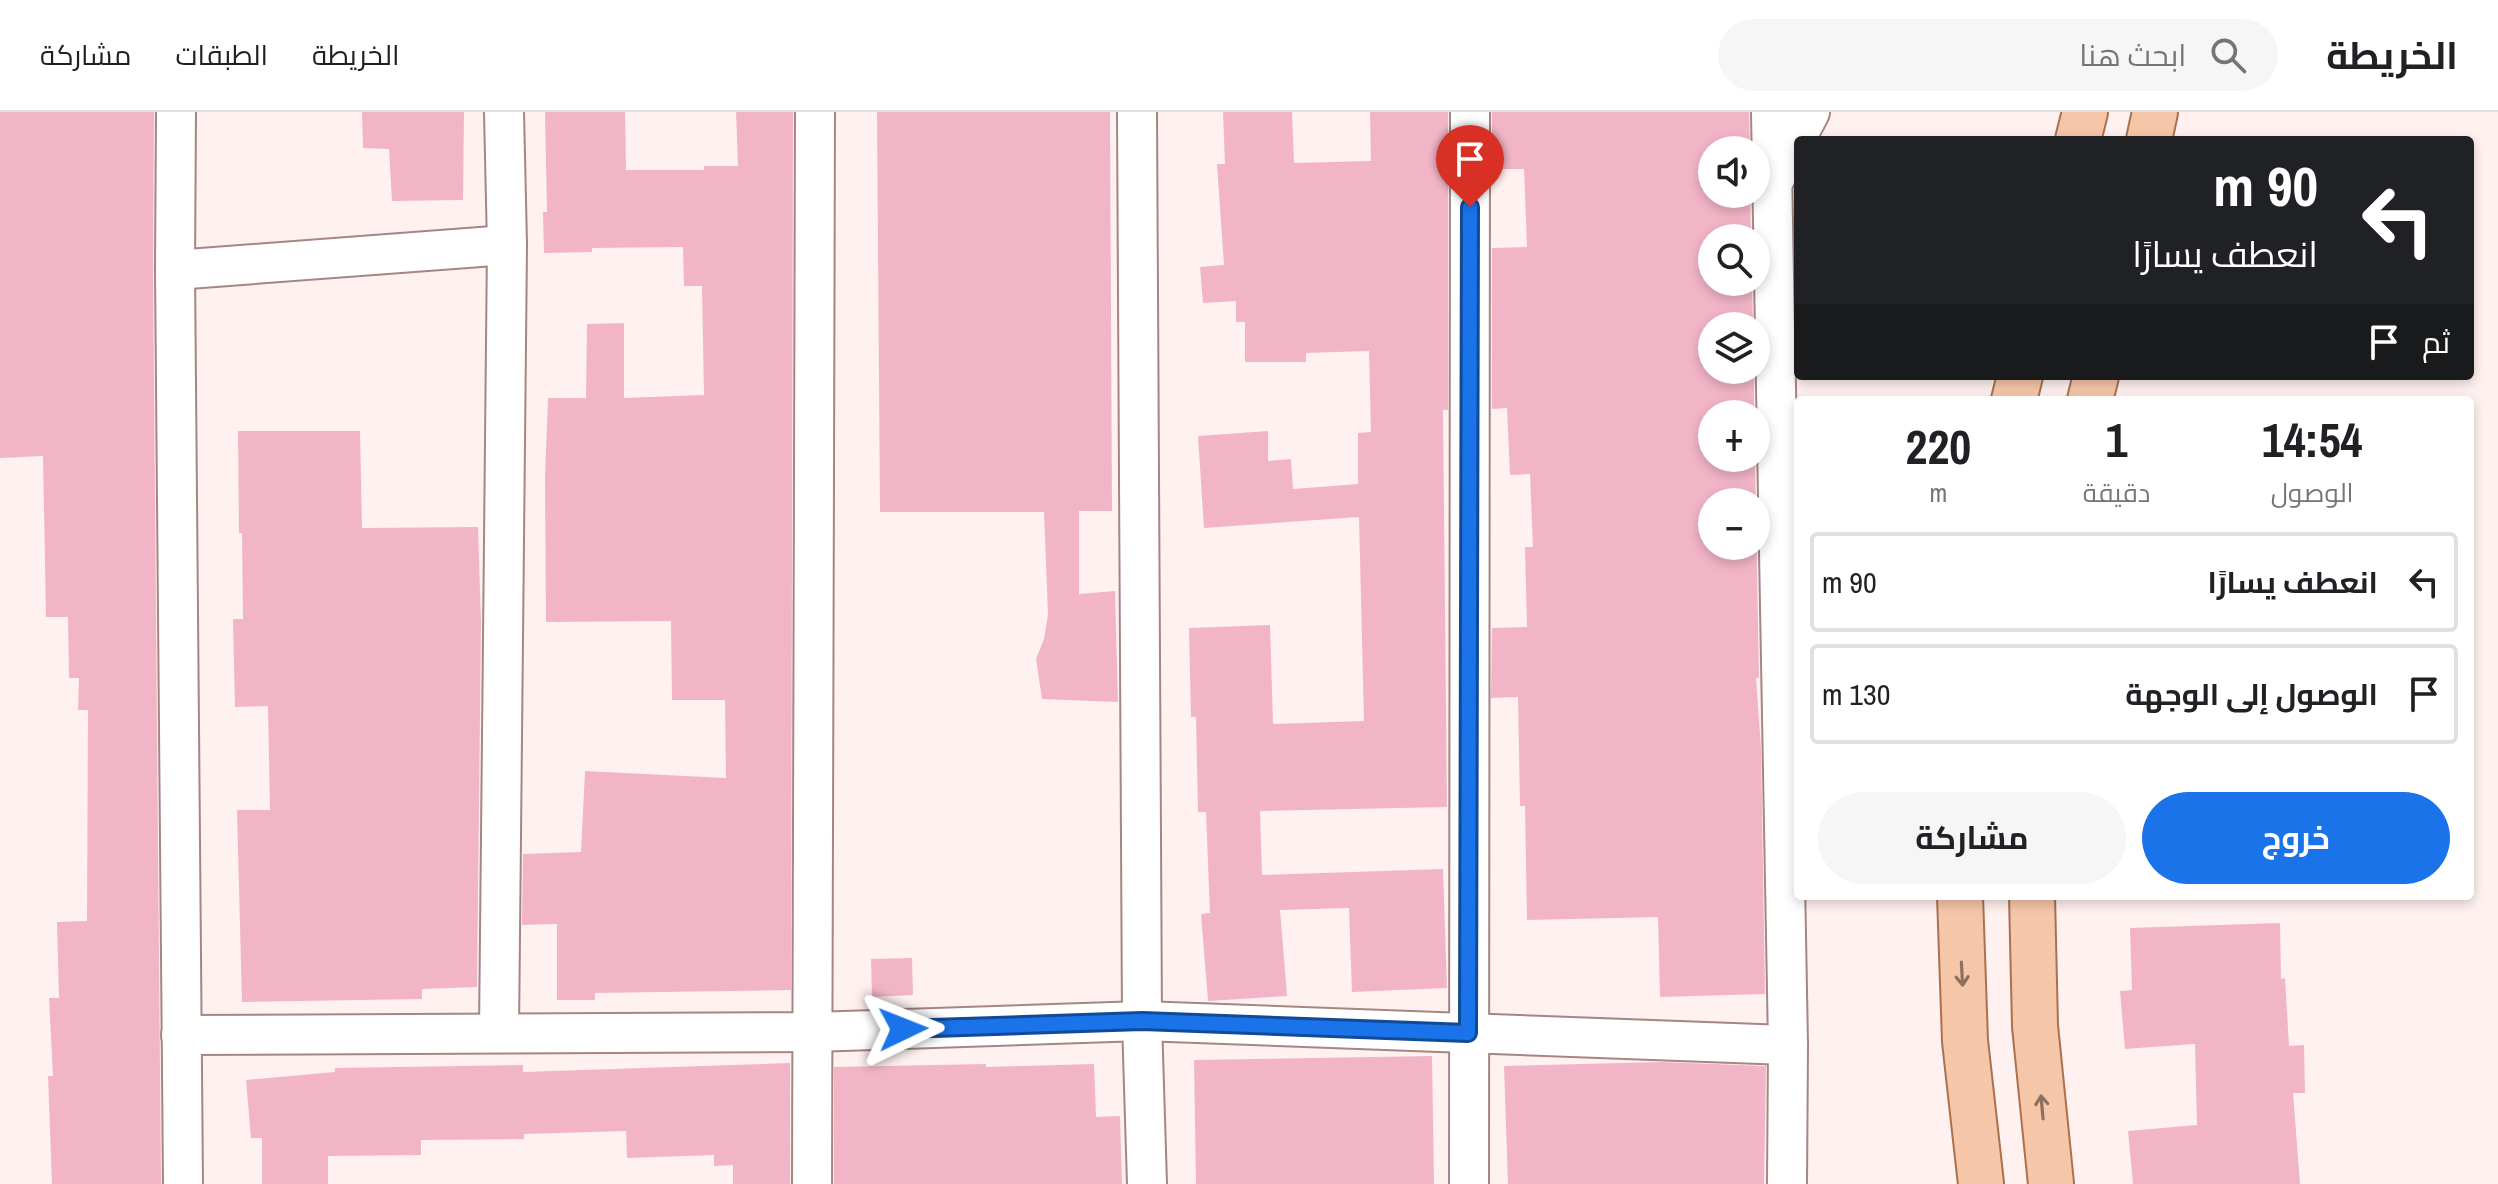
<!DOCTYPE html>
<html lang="ar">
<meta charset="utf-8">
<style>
body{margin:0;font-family:"Archivo Narrow",Cairo,sans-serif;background:#f6f6f6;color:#202124;direction:rtl;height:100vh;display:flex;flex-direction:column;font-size:30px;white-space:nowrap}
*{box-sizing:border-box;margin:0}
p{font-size:26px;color:#757577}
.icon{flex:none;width:44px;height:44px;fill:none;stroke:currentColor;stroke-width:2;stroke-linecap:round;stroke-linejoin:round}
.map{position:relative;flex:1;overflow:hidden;direction:ltr}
.panel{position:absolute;left:1794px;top:284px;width:680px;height:504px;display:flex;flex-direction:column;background:#fff;border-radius:8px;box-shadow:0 4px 12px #0003;direction:rtl}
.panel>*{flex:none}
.hud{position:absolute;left:1794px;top:24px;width:680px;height:244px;border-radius:8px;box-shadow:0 4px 12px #0003;direction:rtl;background:#202124;color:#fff;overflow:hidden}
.controls{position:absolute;left:1698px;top:24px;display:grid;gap:16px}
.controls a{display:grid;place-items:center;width:72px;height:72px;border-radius:50%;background:#fff;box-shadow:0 4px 12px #0003;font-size:40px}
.pin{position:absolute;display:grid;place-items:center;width:68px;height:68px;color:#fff;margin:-82px -34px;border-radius:50% 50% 50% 0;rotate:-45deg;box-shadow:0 0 8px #0007}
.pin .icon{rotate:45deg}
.me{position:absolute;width:88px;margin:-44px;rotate:88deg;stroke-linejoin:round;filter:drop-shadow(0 0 6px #0008)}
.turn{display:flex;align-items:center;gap:28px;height:168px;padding:0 24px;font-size:36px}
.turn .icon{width:104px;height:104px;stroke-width:2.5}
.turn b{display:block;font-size:56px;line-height:68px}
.then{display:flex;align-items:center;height:76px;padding:0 24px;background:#0003;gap:16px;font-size:30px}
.eta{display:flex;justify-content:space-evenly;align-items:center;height:136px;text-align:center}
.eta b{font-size:48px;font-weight:700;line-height:56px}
.button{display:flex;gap:16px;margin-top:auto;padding:16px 24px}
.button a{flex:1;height:92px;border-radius:48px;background:#1a73e8;color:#fff;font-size:32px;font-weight:700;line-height:92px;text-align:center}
.button a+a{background:#f6f6f6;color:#202124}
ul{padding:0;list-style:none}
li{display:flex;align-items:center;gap:24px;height:100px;margin:0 16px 12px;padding:0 8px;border:4px solid #e0e0e0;border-radius:8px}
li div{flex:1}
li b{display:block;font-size:30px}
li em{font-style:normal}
header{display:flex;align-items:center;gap:48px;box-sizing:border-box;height:112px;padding:0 40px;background:#fff;border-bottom:2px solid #e0e0e0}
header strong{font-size:38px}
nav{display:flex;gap:44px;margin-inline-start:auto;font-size:28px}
.search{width:560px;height:72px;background:#f6f6f6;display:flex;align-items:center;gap:20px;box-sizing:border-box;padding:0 28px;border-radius:44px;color:#757577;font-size:30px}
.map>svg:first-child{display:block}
</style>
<header>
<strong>الخريطة</strong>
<div class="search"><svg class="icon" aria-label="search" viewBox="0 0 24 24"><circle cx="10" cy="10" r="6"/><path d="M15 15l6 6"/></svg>ابحث هنا</div>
<nav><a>الخريطة</a><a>الطبقات</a><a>مشاركة</a></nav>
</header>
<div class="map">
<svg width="2498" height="1072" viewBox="0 0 2498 1072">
<rect width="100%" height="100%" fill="#fff1ef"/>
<g fill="#f2b5c7" fill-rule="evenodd">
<polygon points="0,0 154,0 153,158 161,1072 52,1072 48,964 53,964 49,886 59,886 57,810 87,809 88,598 78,598 79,566 69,566 68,505 46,505 43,344 0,346"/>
<polygon points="362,0 464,0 463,88 392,89 389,37 363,36"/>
<polygon points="545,0 625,0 626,58 704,58 704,54 738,54 736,0 793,0 791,878 595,881 595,888 557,888 557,812 522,813 523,742 581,740 585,659 726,666 725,588 672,588 671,509 546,510 545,365 548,286 586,286 587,212 624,211 624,286 704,283 702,174 684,174 683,135 592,136 592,140 544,141 543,100 547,100"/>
<polygon points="877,0 1110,0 1112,399 1079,399 1079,482 1115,479 1118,590 1042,587 1036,547 1044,527 1048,503 1044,400 880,400"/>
<polygon points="1223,0 1292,0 1294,51 1371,49 1370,0 1448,0 1448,298 1443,298 1447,695 1260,699 1262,763 1443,757 1447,876 1352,880 1349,796 1280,798 1287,884 1208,889 1201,802 1210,801 1206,700 1198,700 1196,605 1191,605 1189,516 1270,513 1273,612 1364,609 1359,405 1204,416 1198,324 1268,319 1268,349 1291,347 1293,377 1358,372 1358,321 1371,320 1369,239 1306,241 1306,250 1245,250 1245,210 1236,210 1236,189 1203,191 1200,155 1224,153 1217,52 1225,52"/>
<path d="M1492,0H1749L1750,38H1712V82H1750L1751,126H1712V170H1752L1753,214H1712V258H1754V302H1712V346H1755L1759,566H1756L1761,636L1765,882L1660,885L1658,805L1527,808L1525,694H1520L1518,585L1491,586L1492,516L1527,515L1525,435H1533L1530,362L1510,363L1507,296L1492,297V136L1527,135L1524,57H1492ZM1712,390H1756V434H1712Z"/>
<polygon points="238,319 360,319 362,416 478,415 481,510 477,875 422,877 422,887 242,890 237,698 270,698 268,594 235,595 233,507 243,507 242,421 239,421"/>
<polygon points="2280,811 2281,867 2285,866 2289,934 2304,933 2305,981 2293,981 2300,1072 2133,1072 2128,1019 2197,1013 2195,932 2125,937 2120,879 2132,878 2130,816"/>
<polygon points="912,846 913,883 872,885 871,847"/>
<polygon points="1432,944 1434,1072 1196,1072 1194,948"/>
<polygon points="1662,950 1766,954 1764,1072 1508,1072 1504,954"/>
<polygon points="790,951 790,1072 733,1072 733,1053 714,1054 714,1043 627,1046 626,1019 524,1022 524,1027 421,1028 421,1043 328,1044 328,1072 262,1072 262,1026 251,1026 246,968 335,960 335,956 523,953 523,960"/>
<polygon points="986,952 986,955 1094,952 1096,1005 1120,1004 1122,1072 834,1072 834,955"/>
</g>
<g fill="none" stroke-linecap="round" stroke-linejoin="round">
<g stroke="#a58682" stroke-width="42">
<g id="minor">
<polyline points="176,0 175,158 183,1072"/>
<polyline points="1137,0 1142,909 1147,1072"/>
<polyline points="1771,0 1788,933 1787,1072"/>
<polyline points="1774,68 1810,0"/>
<polyline points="175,158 507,133"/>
<polyline points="499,921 507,133 504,0"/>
<polyline points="181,923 813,920 1142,909 1788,933"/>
<polyline points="812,1072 815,0"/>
<polyline points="1469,1072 1470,0"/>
</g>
</g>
<g stroke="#aa7151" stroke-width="48">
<g id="primary">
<polyline points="2078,28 2085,0"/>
<polyline points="2149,28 2155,0"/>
<polyline points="2014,288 2020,264"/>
<polyline points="2090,288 2096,264"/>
<polyline points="1960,784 1965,929 1981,1072"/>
<polyline points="2032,784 2035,914 2051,1072"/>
</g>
</g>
<use href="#minor" stroke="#fff" stroke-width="38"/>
<use href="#primary" stroke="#f6c6a9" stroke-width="44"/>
</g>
<defs><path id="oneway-shaft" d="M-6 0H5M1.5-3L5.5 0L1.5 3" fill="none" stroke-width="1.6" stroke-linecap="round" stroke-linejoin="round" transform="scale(2)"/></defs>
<g stroke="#8e7061">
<use href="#oneway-shaft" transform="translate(1962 862) rotate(87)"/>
<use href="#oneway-shaft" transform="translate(2042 995) rotate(-95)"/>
</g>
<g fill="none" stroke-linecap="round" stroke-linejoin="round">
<g stroke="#114b97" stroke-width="20">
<polyline id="route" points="903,917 1142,909 1468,921 1470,95"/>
</g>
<use href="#route" stroke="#1a73e8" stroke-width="14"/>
</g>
</svg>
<div class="controls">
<a><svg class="icon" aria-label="sound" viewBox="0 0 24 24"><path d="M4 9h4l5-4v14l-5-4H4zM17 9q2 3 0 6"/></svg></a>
<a><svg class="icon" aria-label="search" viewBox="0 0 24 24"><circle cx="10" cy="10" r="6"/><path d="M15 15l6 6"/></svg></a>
<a><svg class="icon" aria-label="layers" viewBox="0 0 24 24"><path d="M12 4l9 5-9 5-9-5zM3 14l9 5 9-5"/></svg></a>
<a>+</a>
<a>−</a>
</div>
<div class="pin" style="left:1470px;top:95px;background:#d93025"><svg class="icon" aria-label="arrive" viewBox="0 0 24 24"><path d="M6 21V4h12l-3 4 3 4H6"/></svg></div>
<svg class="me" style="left:903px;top:917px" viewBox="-20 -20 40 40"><path d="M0-17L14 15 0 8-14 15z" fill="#1a73e8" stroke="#fff" stroke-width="4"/></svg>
<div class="hud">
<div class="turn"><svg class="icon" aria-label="left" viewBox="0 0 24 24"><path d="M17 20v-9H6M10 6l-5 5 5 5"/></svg><div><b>90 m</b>انعطف يسارًا</div></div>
<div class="then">ثم<svg class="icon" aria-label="arrive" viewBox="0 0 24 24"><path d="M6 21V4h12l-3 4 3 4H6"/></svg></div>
</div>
<section class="panel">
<div class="eta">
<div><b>14:54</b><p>الوصول</p></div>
<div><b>1</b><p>دقيقة</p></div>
<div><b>220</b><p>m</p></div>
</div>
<ul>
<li><svg class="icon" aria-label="left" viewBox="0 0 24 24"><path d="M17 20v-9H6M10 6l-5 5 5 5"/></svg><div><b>انعطف يسارًا</b></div><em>90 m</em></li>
<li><svg class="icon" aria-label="arrive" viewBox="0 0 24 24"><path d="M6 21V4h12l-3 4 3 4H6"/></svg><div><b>الوصول إلى الوجهة</b></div><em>130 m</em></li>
</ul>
<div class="button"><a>خروج</a><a>مشاركة</a></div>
</section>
</div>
